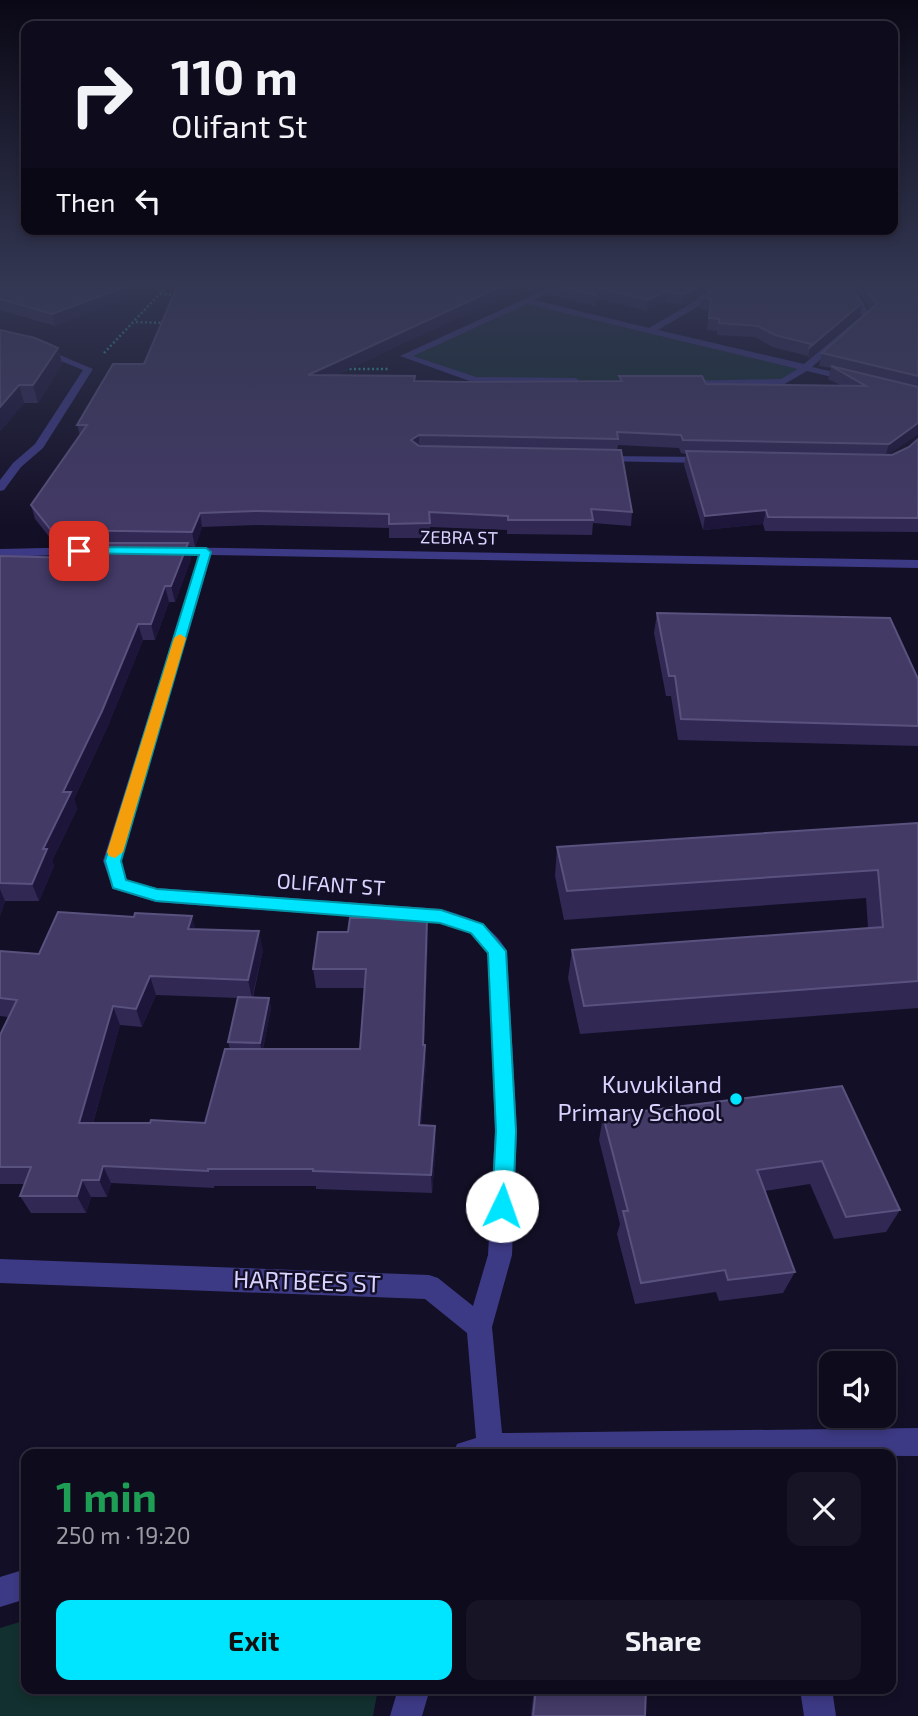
<!DOCTYPE html>
<meta charset="utf-8">
<style>
body{margin:0;font-family:"Exo 2",sans-serif;background:#171425;color:#f1f3f6;height:100vh;display:flex;flex-direction:column;font-size:26px;white-space:nowrap}
*{box-sizing:border-box;margin:0}
p{font-size:23px;color:#9b9ba3}
.icon{flex:none;width:38px;height:38px;fill:none;stroke:currentColor;stroke-width:2;stroke-linecap:round;stroke-linejoin:round}
.map{position:relative;flex:1;overflow:hidden}
.panel{position:absolute;left:21px;top:1449px;width:875px;height:245px;display:flex;flex-direction:column;background:#0e0b1c;border-radius:14px;box-shadow:0 4px 10px #0003,0 0 0 2px #2e2b3b}
.panel>*{flex:none}
.hud{position:absolute;left:21px;top:21px;width:877px;height:214px;border-radius:14px;box-shadow:0 4px 10px #0003,0 0 0 2px #2e2b3b;background:#0e0b1c;color:#f1f3f6;overflow:hidden}
.fabs{position:absolute;left:819px;top:1351px;display:grid;gap:14px}
.fabs a{display:grid;place-items:center;width:77px;height:77px;border-radius:14px;background:#0e0b1c;box-shadow:0 4px 10px #0003,0 0 0 2px #2e2b3b;font-size:35px}
.pin{position:absolute;display:grid;place-items:center;width:60px;height:60px;color:#fff;margin:-30px;border-radius:14px;box-shadow:0 4px 10px #0006}
.me{position:absolute;width:77px;margin:-38px;rotate:3deg;stroke-linejoin:round;filter:drop-shadow(0 0 5px #0008)}
.turn{display:flex;align-items:center;gap:24px;height:147px;padding:0 35px;font-size:32px}
.turn .icon{width:91px;height:91px;stroke-width:2.5}
.turn b{display:block;font-size:49px;line-height:60px}
.then{display:flex;align-items:center;height:66px;padding:0 35px;background:#0003;gap:14px;font-size:26px}
.round{display:grid;place-items:center;flex:none;width:74px;height:74px;border-radius:14px;background:#171425}
.overview{display:flex;align-items:center;justify-content:space-between;height:119px;padding:0 35px}
h1{font-size:42px;font-weight:700;line-height:52px;color:#1e9e55}
.primary-button{display:flex;gap:14px;margin-top:auto;padding:14px 35px}
.primary-button a{flex:1;height:80px;border-radius:14px;background:#00e5ff;color:#111;font-size:28px;font-weight:700;line-height:80px;text-align:center}
.primary-button a+a{background:#171425;color:#f1f3f6}
.map>svg:first-child{display:block}
</style>
<div class="map">
<svg width="918" height="1716" viewBox="0 0 918 1716">
<rect width="100%" height="100%" fill="#130f26"/>
<g fill="#12302f">
<polygon points="526,301 805,368 783,382 475,380 409,354"/>
<polygon points="26,1620 26,1689 378,1689 373,1716 0,1716 0,1628"/>
</g>
<g fill="none" stroke-linecap="round" stroke-linejoin="round">
<g stroke="#2fb8b0" stroke-width="2.5" stroke-dasharray="2 2.5" stroke-linecap="butt">
<polyline points="160,294 177,295"/>
<polyline points="136,322 167,323"/>
<polyline points="104,353 166,287"/>
<polyline points="345,369 388,369"/>
</g>
<g fill="#3d3a85" fill-rule="evenodd">
<polygon points="551,287 561,287 534,300 649,328 707,294 705,287 713,287 714,297 658,330 804,364 862,315 844,287 852,287 871,315 812,367 856,377 858,379 853,382 807,371 783,385 684,386 679,383 681,381 781,379 798,369 527,304 413,356 476,377 575,378 578,379 578,383 475,383 400,356"/>
<polygon points="0,330 93,369 43,448 21,467 4,490 0,491 0,480 13,463 35,444 83,370 0,336"/>
<polygon points="601,456 706,457 711,460 706,463 597,461 596,459"/>
<polygon points="89,547 93,548 93,554 0,557 0,549"/>
<path d="M166,547L918,560V568L211,555L121,861L127,880L156,888L441,909C470,918 491,923 507,951L517,1131L512,1255L492,1327L502,1433L918,1428V1456L453,1454L457,1444L476,1438L467,1333L425,1299L0,1283V1259L429,1275L438,1278L473,1306L488,1255L495,1131L488,953L470,933L440,923L156,902L113,889L103,861L199,555L162,554V548Z"/>
<polygon points="26,1569 26,1599 0,1607 0,1577"/>
<polygon points="398,1689 430,1689 422,1716 390,1716"/>
<polygon points="800,1689 832,1689 836,1716 804,1716"/>
</g>
</g>
<g fill="#312854" fill-rule="evenodd">
<polygon points="0,287 156,287 55,326 0,310"/>
<polygon points="177,287 546,287 535,291 521,288 336,375 415,376 415,381 467,382 619,381 619,376 706,384 840,385 828,379 831,368 819,366 822,353 870,310 854,287 918,287 918,434 888,455 892,455 909,447 918,439 918,532 765,531 763,524 703,530 684,465 686,454 681,453 679,448 618,445 617,450 632,512 631,526 593,523 592,535 507,534 507,530 430,527 430,538 389,538 389,528 259,525 202,527 195,547 188,546 191,559 175,602 169,602 155,640 143,640 107,728 74,799 77,809 52,861 54,866 39,901 5,901 0,916 0,556 67,557 63,545 55,544 35,519 31,505 80,435 77,425 144,364"/>
<polygon points="551,287 705,287 704,293 683,305 665,302 647,311 596,298 595,306 550,295"/>
<polygon points="716,287 851,287 862,303 860,315 808,359 808,356 772,347 755,337 717,335 717,331 707,330 709,310 700,309 701,297 716,289"/>
<polygon points="0,330 58,348 62,364 38,403 24,403 0,431"/>
<polygon points="657,613 918,679 918,746 678,740 671,696 666,696 654,633"/>
<polygon points="918,823 918,1008 580,1034 568,978 572,950 868,928 866,898 564,920 555,876 557,847"/>
<path d="M427,918L428,937L424,1045L426,1063L421,1125L436,1144L432,1193L316,1189V1186H214V1188L111,1183L107,1197H91L86,1213H31L20,1196L25,1184H0V1035L8,1017L0,1016V951L39,954L196,929L263,950L253,997L269,998L271,1008L263,1049H360L365,988H316L313,969L348,932ZM156,995L238,998L228,1042L230,1049L205,1123H93L120,1025L142,1027Z"/>
<polygon points="842,1086 900,1210 886,1232 834,1239 810,1184 765,1191 795,1272 783,1293 719,1301 716,1292 635,1304 617,1234 620,1224 599,1140 603,1116"/>
<polygon points="534,1689 646,1689 645,1716 531,1716"/>
</g>
<g fill="#1d163a">
<polygon points="125,287 156,287 55,326 52,314"/>
<polygon points="500,287 521,287 521,288 310,387 308,375"/>
<polygon points="535,287 546,287 535,291"/>
<polygon points="697,287 705,287 704,293 683,305 684,294"/>
<polygon points="667,291 665,302 647,311 648,300"/>
<polygon points="862,303 860,315 808,359 810,347"/>
<polygon points="58,348 62,364 38,403 33,385"/>
<polygon points="19,385 24,403 0,431 0,407"/>
<polygon points="918,423 918,434 885,457 889,444"/>
<polygon points="419,435 419,448 411,440"/>
<polygon points="766,510 763,524 703,530 705,516"/>
<polygon points="200,513 202,527 195,547 192,532"/>
<polygon points="188,543 191,559 175,602 171,586"/>
<polygon points="165,586 169,602 155,640 151,624"/>
<polygon points="138,624 143,640 107,728 74,799 77,809 52,861 54,866 39,901 32,884 63,792"/>
<polygon points="0,889 5,901 0,916"/>
<polygon points="192,916 197,934 188,929"/>
<polygon points="427,918 428,937 423,1063 423,1045"/>
<polygon points="259,931 263,950 252,998 248,980"/>
<polygon points="150,976 156,995 142,1027 136,1009"/>
<polygon points="269,998 271,1008 262,1053 260,1043"/>
<polygon points="113,1006 120,1025 88,1140 79,1123"/>
<polygon points="425,1045 426,1063 420,1143 419,1125"/>
<polygon points="435,1126 436,1144 432,1193 431,1175"/>
<polygon points="103,1166 111,1183 107,1197 99,1180"/>
<polygon points="82,1180 91,1197 86,1213 77,1196"/>
</g>
<g fill="#433a66" stroke="#5a527e" stroke-width="2">
<polygon points="0,287 125,287 52,314 0,299"/>
<polygon points="177,287 500,287 308,375 415,376 414,381 467,382 622,381 619,376 702,376 706,384 866,386 831,366 918,387 918,423 889,444 683,440 681,435 617,432 618,439 419,435 411,440 419,446 621,450 632,512 591,509 593,520 508,520 508,516 429,512 430,523 389,524 389,514 257,511 200,513 192,532 51,530 31,505 87,425 77,425 113,364 144,364"/>
<polygon points="561,287 591,287 596,295"/>
<polygon points="595,287 697,287 684,294 667,291 648,300"/>
<polygon points="717,287 851,287 862,303 810,347 811,344 775,335 758,326 719,323 719,319 709,318 711,299 701,297 717,288"/>
<polygon points="864,287 918,287 918,376 822,353 877,304"/>
<polygon points="0,330 35,338 58,348 33,385 19,385 0,407"/>
<polygon points="918,439 918,518 768,517 766,510 705,516 686,451 892,455 909,447"/>
<polygon points="62,543 188,543 171,586 165,586 151,624 138,624 102,711 63,792 71,792 43,849 47,849 32,884 0,883 0,556 74,558"/>
<polygon points="657,613 890,618 918,679 918,726 681,719 675,676 669,676"/>
<polygon points="918,823 918,981 584,1006 572,950 883,927 878,870 567,891 557,847"/>
<polygon points="58,912 134,917 135,913 192,916 188,929 259,931 248,980 150,976 136,1009 113,1006 79,1123 150,1123 151,1120 205,1123 225,1049 360,1049 366,969 313,969 318,932 348,932 350,918 427,918 423,1045 425,1045 419,1125 435,1126 431,1175 313,1171 313,1169 208,1169 208,1171 103,1166 99,1180 82,1180 77,1196 20,1196 31,1167 0,1167 0,1035 17,1000 0,998 0,951 39,954"/>
<polygon points="238,997 269,998 260,1043 228,1042"/>
<polygon points="842,1086 900,1210 846,1217 822,1161 757,1170 795,1272 728,1280 725,1270 641,1283 623,1211 628,1211 603,1116"/>
<polygon points="536,1689 646,1689 645,1716 533,1716"/>
</g>
<linearGradient id="sky" x2="0" y2="1"><stop stop-color="#0a0815"/><stop offset="0.54" stop-color="#333752"/><stop offset="1" stop-color="#333752" stop-opacity="0"/></linearGradient>
<rect width="918" height="527" fill="url(#sky)"/>
<polygon fill="#00e5ff" stroke="#0095a6" stroke-width="2" points="79,547 206,548 211,552 121,861 126,880 157,889 441,910 483,924 506,951 516,1131 513,1206 510,1213 502,1216 495,1213 492,1206 496,1131 488,953 471,933 440,923 156,901 113,888 105,861 199,555 75,553 73,551"/>
<polygon fill="#f59e0b" points="180,634 186,638 123,852 115,858 109,856 107,852 174,638"/>
<circle fill="#00e5ff" stroke="#130f26" stroke-width="2.5" cx="736" cy="1099" r="7"/>
<g text-anchor="middle" stroke-width="5" stroke-linejoin="round" paint-order="stroke">
<g font-size="18" fill="#d9d4ff" stroke="#130f26">
<text transform="translate(459 538) rotate(1)" y="6">ZEBRA ST</text>
</g>
<g font-size="21" fill="#d9d4ff" stroke="#130f26">
<text transform="translate(331 885) rotate(4)" y="7">OLIFANT ST</text>
</g>
<g font-size="24" fill="#d9d4ff" stroke="#130f26" text-anchor="end">
<text x="722" y="1093">Kuvukiland<tspan x="722" dy="28">Primary School</tspan></text>
</g>
<g font-size="24" fill="#d9d4ff" stroke="#130f26">
<text transform="translate(307 1282) rotate(2)" y="8">HARTBEES ST</text>
</g>
</g>
</svg>
<div class="fabs">
<a><svg class="icon" aria-label="sound" viewBox="0 0 24 24"><path d="M4 9h4l5-4v14l-5-4H4zM17 9q2 3 0 6"/></svg></a>
</div>
<div class="pin" style="left:79px;top:551px;background:#d93025"><svg class="icon" aria-label="arrive" viewBox="0 0 24 24"><path d="M6 21V4h12l-3 4 3 4H6"/></svg></div>
<svg class="me" style="left:502px;top:1206px" viewBox="-20 -20 40 40"><circle r="19" fill="#fff"/><path d="M0-13L10 11 0 6-10 11z" fill="#00e5ff"/></svg>
<div class="hud">
<div class="turn"><svg class="icon" aria-label="right" viewBox="0 0 24 24"><path d="M7 20v-9h11M14 6l5 5-5 5"/></svg><div><b>110 m</b>Olifant St</div></div>
<div class="then">Then<svg class="icon" aria-label="left" viewBox="0 0 24 24"><path d="M17 20v-9H6M10 6l-5 5 5 5"/></svg></div>
</div>
<section class="panel">
<div class="overview"><div><h1>1 min</h1><p>250 m · 19:20</p></div><a class="round"><svg class="icon" aria-label="close" viewBox="0 0 24 24"><path d="M6 6l12 12M18 6L6 18"/></svg></a></div>
<div class="primary-button"><a>Exit</a><a>Share</a></div>
</section>
</div>
